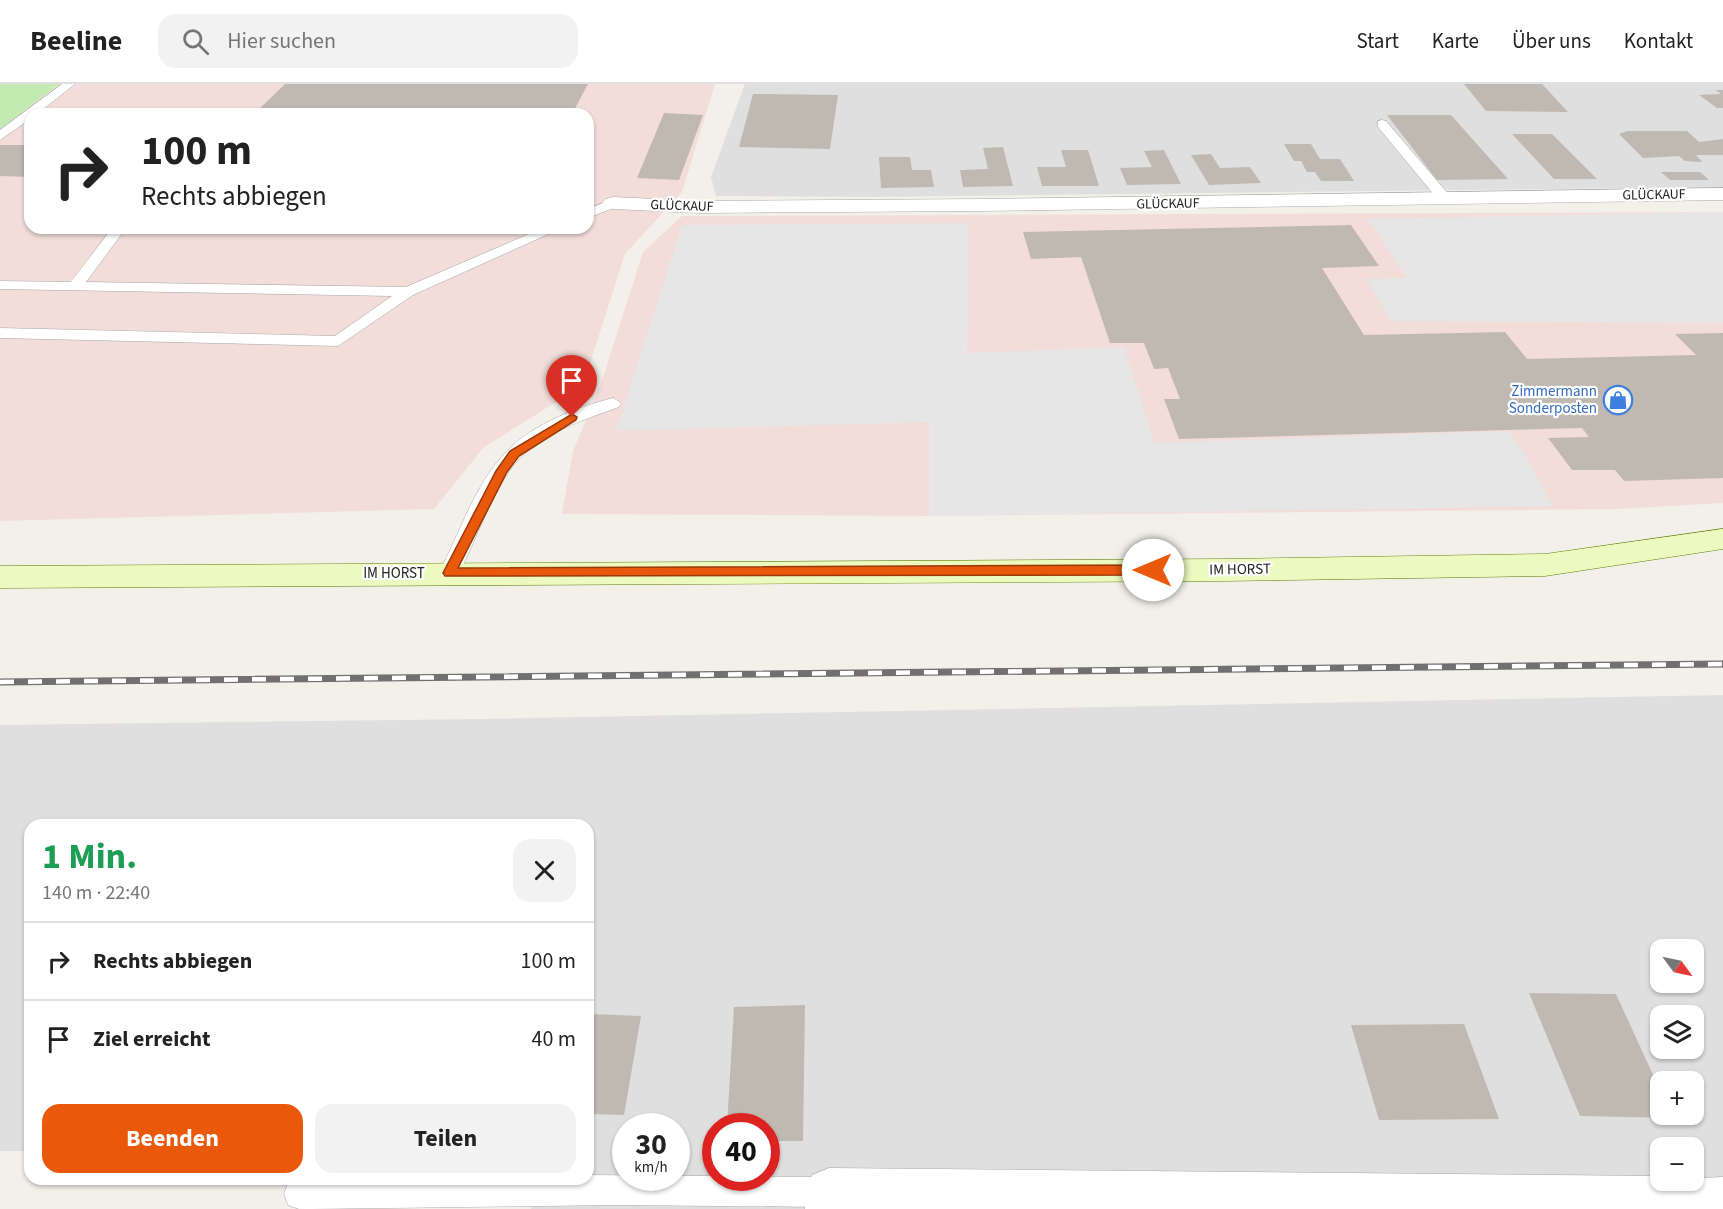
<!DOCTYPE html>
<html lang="de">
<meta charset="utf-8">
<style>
body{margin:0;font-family:"Source Sans 3",sans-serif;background:#f2f2f2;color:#222;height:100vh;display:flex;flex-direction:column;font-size:22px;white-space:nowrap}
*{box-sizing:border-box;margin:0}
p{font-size:20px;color:#767676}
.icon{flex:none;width:33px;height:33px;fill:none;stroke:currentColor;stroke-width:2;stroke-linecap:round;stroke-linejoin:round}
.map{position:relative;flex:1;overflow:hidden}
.details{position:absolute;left:24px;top:735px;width:570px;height:366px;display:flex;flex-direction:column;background:#fff;border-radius:18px;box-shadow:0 2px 4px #0004}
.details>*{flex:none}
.guide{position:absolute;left:24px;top:24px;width:570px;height:126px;border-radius:18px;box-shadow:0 2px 4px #0004;background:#fff;color:#222;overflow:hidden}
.needle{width:39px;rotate:123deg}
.tools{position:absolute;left:1650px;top:855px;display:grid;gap:12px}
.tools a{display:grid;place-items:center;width:54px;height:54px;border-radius:12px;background:#fff;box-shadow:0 2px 4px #0004;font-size:30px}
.speed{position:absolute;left:612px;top:1029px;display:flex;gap:12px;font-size:30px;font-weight:700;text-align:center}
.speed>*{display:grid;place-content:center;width:78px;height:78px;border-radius:50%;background:#fff;box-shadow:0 2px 4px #0004;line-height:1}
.speed small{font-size:15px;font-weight:400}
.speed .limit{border:9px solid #d22;background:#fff;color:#111}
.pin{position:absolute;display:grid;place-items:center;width:51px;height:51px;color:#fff;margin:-62px -26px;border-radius:50% 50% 50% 0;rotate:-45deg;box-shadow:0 0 6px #0007}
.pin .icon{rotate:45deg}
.me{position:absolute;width:66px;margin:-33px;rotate:270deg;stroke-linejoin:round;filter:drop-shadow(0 0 4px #0008)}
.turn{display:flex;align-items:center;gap:21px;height:126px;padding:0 18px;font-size:27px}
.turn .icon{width:78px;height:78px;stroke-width:2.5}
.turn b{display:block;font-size:42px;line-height:51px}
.round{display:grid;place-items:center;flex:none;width:63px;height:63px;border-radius:18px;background:#f2f2f2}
.overview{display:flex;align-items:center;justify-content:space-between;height:102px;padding:0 18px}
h1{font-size:36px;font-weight:700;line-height:45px;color:#1e9e55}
.button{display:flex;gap:12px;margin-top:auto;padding:12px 18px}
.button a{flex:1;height:69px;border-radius:18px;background:#ea580c;color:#fff;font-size:24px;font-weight:700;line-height:69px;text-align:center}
.button a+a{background:#f2f2f2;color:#222}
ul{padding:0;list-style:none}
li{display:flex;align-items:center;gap:18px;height:78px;padding:0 18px;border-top:2px solid #e0e0e0}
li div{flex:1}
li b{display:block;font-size:22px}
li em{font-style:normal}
header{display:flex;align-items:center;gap:36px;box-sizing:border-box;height:84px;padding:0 30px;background:#fff;border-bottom:2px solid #e0e0e0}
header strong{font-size:28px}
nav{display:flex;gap:33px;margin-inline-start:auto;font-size:21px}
.search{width:420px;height:54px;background:#f2f2f2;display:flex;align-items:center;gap:15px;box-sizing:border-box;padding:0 21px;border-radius:18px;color:#767676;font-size:22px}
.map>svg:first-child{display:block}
</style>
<header>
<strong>Beeline</strong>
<div class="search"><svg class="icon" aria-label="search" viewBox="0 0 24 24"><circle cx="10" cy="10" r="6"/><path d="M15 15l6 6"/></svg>Hier suchen</div>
<nav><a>Start</a><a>Karte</a><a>Über uns</a><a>Kontakt</a></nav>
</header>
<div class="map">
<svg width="1723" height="1125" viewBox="0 0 1723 1125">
<rect width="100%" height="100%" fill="#f2f0e9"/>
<g fill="#e0dfdf" fill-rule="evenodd">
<polygon points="745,0 1723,0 1723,103 872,113 716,112 711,93"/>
<path d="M1723,611V1125H531L536,1095H588V741H30V1067H0V641L483,635ZM1660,866H1694V898H1660ZM1660,932H1694V964H1660ZM1660,998H1694V1030H1660ZM626,1042H676V1094H626ZM716,1042H766V1094H716ZM1660,1064H1694V1096H1660Z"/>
</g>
<g fill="#f2ddd9" fill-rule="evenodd">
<path d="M59,0H715L682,108L625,170L583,301L483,364L434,425L0,437V45ZM30,30H588V144H30Z"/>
<polygon points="1723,128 1723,419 1616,425 929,432 562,430 573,367 601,300 643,168 682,132"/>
</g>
<polygon fill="#c3eab0" points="0,0 59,0 0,45"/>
<g fill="#e6e6e6">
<polygon points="1723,128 1723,239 1391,237 1366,195 1407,194 1368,135"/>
<polygon points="969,139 967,269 1124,263 1155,359 1510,347 1554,422 929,432 929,338 616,347 682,141"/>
</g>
<g fill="#bfb9b2">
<polygon points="285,0 588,0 572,30 254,30"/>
<polygon points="1464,0 1542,0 1568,28 1486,27"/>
<polygon points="1716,6 1723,6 1723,24 1717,24 1699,11 1721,10"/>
<polygon points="753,10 838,11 830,65 739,63"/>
<polygon points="664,29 703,31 679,96 637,94"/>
<polygon points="1387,31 1451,31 1508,95 1437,96"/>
<polygon points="1627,47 1687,47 1699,58 1723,55 1723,71 1696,71 1702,78 1685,77 1679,72 1643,74 1619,50"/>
<polygon points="1512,50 1552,50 1597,95 1554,95"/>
<polygon points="1284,60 1311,60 1320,75 1340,75 1354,97 1321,97 1315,88 1307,88 1301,77 1294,77"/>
<polygon points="0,61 30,61 30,93 0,92"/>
<polygon points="1003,63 1013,102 963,103 960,86 988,85 983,64"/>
<polygon points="1061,66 1088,66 1099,102 1042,102 1037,83 1066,83"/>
<polygon points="1164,66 1181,100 1127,101 1120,84 1152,83 1144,67"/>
<polygon points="1211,70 1220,84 1250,83 1261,99 1209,101 1191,71"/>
<polygon points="879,73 910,73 912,86 931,86 934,103 881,104"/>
<polygon points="1661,88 1700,88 1709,96 1670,96"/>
<polygon points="1351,141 1379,182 1322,184 1364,251 1505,248 1527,275 1696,271 1675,250 1723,249 1723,394 1624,397 1615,386 1572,386 1548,354 1589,353 1582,344 1179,355 1164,315 1180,315 1168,284 1154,285 1144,259 1110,259 1081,173 1031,175 1023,148"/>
<polygon points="1529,909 1616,910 1660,1006 1660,1030 1672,1030 1673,1034 1580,1032"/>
<polygon points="805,921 803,1057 766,1057 766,1042 727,1042 734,923"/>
<polygon points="588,930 641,932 624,1031 588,1030"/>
<polygon points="1464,940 1499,1035 1379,1036 1351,941"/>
</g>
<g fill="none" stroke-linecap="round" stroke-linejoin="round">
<g stroke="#a6a6a6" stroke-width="1">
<g id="lane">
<polygon points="62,0 75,0 37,30 30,30 30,35 0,56 0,46"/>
<polygon points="1382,36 1386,37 1450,112 1450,118 1440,118 1378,43 1378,37"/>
<polygon points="613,115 620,119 618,122 588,134 588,125"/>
<polygon points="112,144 126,144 86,198 406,203 543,144 562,144 413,211 338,262 0,254 0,244 335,252 392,212 0,205 0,197 71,198"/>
<path d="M613,314L621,319L619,323C586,335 547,347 521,373C490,405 478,456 456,494H442L439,489C460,449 476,396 510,364C536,339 578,323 613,314Z"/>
<polygon points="588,1091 829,1093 840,1097 844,1108 840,1119 829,1123 616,1121 310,1125 299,1125 288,1121 284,1110 288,1099 299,1095 588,1095"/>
</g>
</g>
<g stroke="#a6a6a6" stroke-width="1">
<g id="street">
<polygon points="1723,104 1723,116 982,127 699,129 613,125 606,123 602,119 606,115 613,113 699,117 982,115"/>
<polygon points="829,1084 1660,1092 1660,1096 1723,1093 1723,1125 805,1125 805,1108 812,1091"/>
</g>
</g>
<g stroke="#5c7b06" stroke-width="1">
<polygon id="secondary" points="1723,445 1723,465 1545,492 1224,497 0,504 0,482 1224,475 1545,470"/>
</g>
<use href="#lane" fill="#fff" fill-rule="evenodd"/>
<use href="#street" fill="#fff" fill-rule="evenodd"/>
<use href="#secondary" fill="#edfabf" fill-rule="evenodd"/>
<g stroke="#707070" stroke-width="7">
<polyline id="rail" points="0,598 1723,580"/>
</g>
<use href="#rail" stroke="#fff" stroke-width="4.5" stroke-dasharray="14" stroke-linecap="butt"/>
</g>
<polygon fill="#ea580c" stroke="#983908" stroke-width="1.5" points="572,330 577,333 576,336 519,372 507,388 458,484 1153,481 1160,486 1153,491 445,492 443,489 496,387 510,367"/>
<defs>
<g id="shop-ring" transform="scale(1.5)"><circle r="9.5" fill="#fff" stroke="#3f7fe0" stroke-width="1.5"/><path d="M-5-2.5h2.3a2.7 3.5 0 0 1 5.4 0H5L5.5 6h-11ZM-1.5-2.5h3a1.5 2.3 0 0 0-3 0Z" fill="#3f7fe0"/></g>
</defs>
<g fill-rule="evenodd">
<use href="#shop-ring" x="1618" y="316"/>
</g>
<g text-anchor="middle" stroke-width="4.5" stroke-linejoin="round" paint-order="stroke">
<g font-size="14" fill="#222" stroke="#fff">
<text transform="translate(1654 110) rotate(-1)" y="5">GLÜCKAUF</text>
<text transform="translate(1168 119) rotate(-1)" y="5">GLÜCKAUF</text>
<text transform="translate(682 121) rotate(2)" y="5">GLÜCKAUF</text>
</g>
<g font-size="15" fill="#366cbe" stroke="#fff" text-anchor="end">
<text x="1597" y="312">Zimmermann<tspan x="1597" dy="17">Sonderposten</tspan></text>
</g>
<g font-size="15" fill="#222" stroke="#fff">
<text transform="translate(1240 485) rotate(-1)" y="5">IM HORST</text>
<text x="394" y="494">IM HORST</text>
</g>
</g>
</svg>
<div class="tools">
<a><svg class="needle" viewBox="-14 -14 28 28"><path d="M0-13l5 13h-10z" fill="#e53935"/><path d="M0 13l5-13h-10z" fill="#767676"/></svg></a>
<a><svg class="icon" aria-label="layers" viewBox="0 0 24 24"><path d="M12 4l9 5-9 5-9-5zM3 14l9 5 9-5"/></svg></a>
<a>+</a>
<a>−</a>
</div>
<div class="speed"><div>30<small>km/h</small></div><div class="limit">40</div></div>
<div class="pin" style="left:572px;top:333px;background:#d93025"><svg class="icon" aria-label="arrive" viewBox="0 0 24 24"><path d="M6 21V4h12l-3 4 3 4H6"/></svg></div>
<svg class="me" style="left:1153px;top:486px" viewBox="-20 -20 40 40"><circle r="19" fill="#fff"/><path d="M0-13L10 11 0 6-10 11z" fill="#ea580c"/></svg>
<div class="guide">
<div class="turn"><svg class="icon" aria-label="right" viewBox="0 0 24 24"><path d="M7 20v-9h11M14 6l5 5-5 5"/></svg><div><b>100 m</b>Rechts abbiegen</div></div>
</div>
<section class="details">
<div class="overview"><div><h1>1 Min.</h1><p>140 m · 22:40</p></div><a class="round"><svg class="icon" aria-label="close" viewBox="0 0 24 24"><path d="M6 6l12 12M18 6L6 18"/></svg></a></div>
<ul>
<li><svg class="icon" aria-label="right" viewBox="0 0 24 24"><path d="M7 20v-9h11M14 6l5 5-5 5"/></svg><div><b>Rechts abbiegen</b></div><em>100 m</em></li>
<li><svg class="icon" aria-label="arrive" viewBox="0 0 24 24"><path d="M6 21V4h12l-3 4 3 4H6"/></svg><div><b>Ziel erreicht</b></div><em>40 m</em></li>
</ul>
<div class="button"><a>Beenden</a><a>Teilen</a></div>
</section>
</div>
